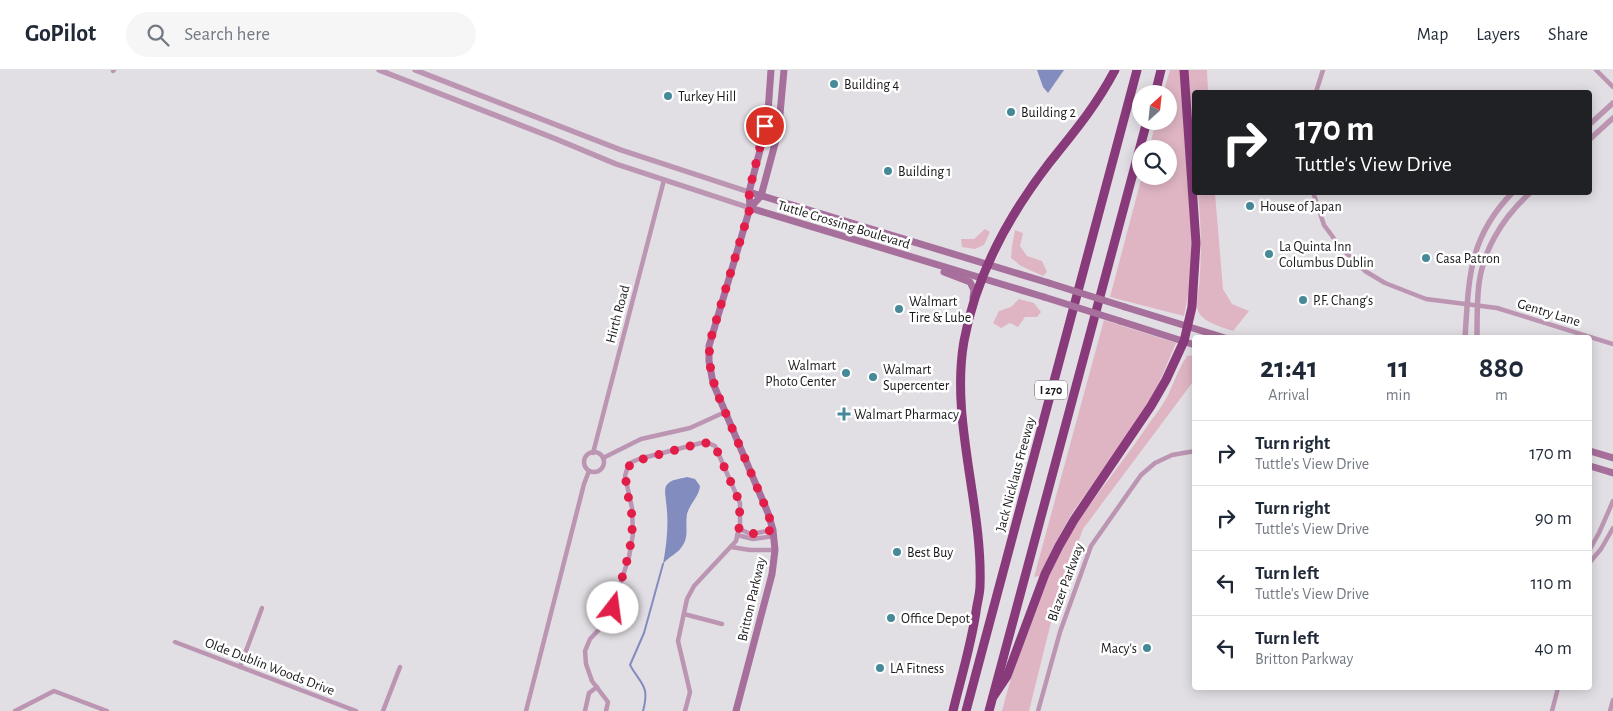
<!DOCTYPE html>
<style>
body{margin:0;font-family:"Alegreya Sans",sans-serif;background:#f6f6f7;color:#1f2937;height:100vh;display:flex;flex-direction:column;font-size:19px;white-space:nowrap}
*{box-sizing:border-box;margin:0}
p{font-size:16px;color:#747a83}
.icon{flex:none;width:28px;height:28px;fill:none;stroke:currentColor;stroke-width:2;stroke-linecap:round;stroke-linejoin:round}
.map{position:relative;flex:1;overflow:hidden}
.details{position:absolute;left:1192px;top:265px;width:400px;height:355px;display:flex;flex-direction:column;background:#fff;border-radius:5px;box-shadow:0 2px 12px #0003}
.details>*{flex:none}
.top-card{position:absolute;left:1192px;top:20px;width:400px;height:105px;border-radius:5px;box-shadow:0 2px 12px #0003;background:#202124;color:#fff;overflow:hidden}
.needle{width:32px;rotate:27deg}
.controls{position:absolute;left:1132px;top:15px;display:grid;gap:10px}
.controls a{display:grid;place-items:center;width:45px;height:45px;border-radius:50%;background:#fff;box-shadow:0 2px 12px #0003;font-size:25px}
.pin{position:absolute;display:grid;place-items:center;width:42px;height:42px;color:#fff;margin:-21px;border:2px solid #fff;border-radius:50%;box-shadow:0 1px 5px #0007}
.me{position:absolute;width:55px;margin:-28px;rotate:15deg;stroke-linejoin:round;filter:drop-shadow(0 0 4px #0008)}
.turn{display:flex;align-items:center;gap:18px;height:105px;padding:0 20px;font-size:22px}
.turn .icon{width:65px;height:65px;stroke-width:2.5}
.turn b{display:block;font-size:35px;line-height:42px}
.eta{display:flex;justify-content:space-evenly;align-items:center;height:85px;text-align:center}
.eta b{font-size:30px;font-weight:600;line-height:35px}
ul{padding:0;list-style:none}
li{display:flex;align-items:center;gap:15px;height:65px;padding:0 20px;border-top:1px solid #e0e1e3}
li div{flex:1}
li b{display:block;font-size:19px}
li em{font-style:normal}
header{display:flex;align-items:center;gap:30px;box-sizing:border-box;height:70px;padding:0 25px;background:#fff;border-bottom:1px solid #e0e1e3}
header strong{font-size:24px}
nav{display:flex;gap:28px;margin-inline-start:auto;font-size:18px}
.search{width:350px;height:45px;background:#f6f6f7;display:flex;align-items:center;gap:12px;box-sizing:border-box;padding:0 18px;border-radius:28px;color:#747a83;font-size:19px}
.map>svg:first-child{display:block}
</style>
<header>
<strong>GoPilot</strong>
<div class="search"><svg class="icon" aria-label="search" viewBox="0 0 24 24"><circle cx="10" cy="10" r="6"/><path d="M15 15l6 6"/></svg>Search here</div>
<nav><a>Map</a><a>Layers</a><a>Share</a></nav>
</header>
<div class="map">
<svg width="1613" height="641" viewBox="0 0 1613 641">
<rect width="100%" height="100%" fill="#e2dfe4"/>
<g fill="#dfb5c4">
<polygon points="1170,0 1181,0 1191,143 1192,182 1191,211 1184,246 1110,227 1142,106 1169,106 1169,79 1149,79 1156,51 1169,51 1169,24 1163,24"/>
<polygon points="1188,0 1207,0 1208,22 1195,22 1195,92 1187,16"/>
<path d="M1198,123H1215L1223,219L1232,234L1249,241L1233,261C1222,257 1205,253 1199,243C1195,235 1198,224 1199,216C1202,184 1201,154 1198,123Z"/>
<polygon points="985,159 990,162 984,175 975,179 962,177 961,169 974,169"/>
<polygon points="1015,160 1023,163 1020,176 1027,186 1042,191 1047,202 1043,206 1021,196 1011,188 1012,176"/>
<polygon points="1019,229 1034,233 1041,242 1037,247 1025,247 1018,257 1010,253 1001,258 993,253 999,241 1011,237"/>
<polygon points="1104,250 1176,273 1159,313 1145,339 1071,445 1052,479 1040,506 1034,507"/>
<path d="M1195,285V309L1083,459L1054,540L1029,641H1002C1015,591 1035,530 1059,484C1084,437 1121,396 1150,352C1156,344 1162,336 1167,327C1174,313 1178,299 1187,286Z"/>
</g>
<g fill="#828cbe">
<polygon points="1037,0 1064,0 1048,23 1043,17"/>
<path d="M687,407L695,409L700,416C699,427 690,433 687,444C685,455 689,466 683,475C678,484 669,486 663,494C667,472 669,453 666,432C666,427 664,421 666,416C670,409 680,409 687,407Z"/>
</g>
<g fill="none" stroke-linecap="round" stroke-linejoin="round">
<path stroke="#828cbe" stroke-width="2" d="M643,641C650,615 641,615 630,595L644,563L663,494"/>
<g stroke="#bb95b2" stroke-width="4.5">
<polyline points="1596,0 1613,17"/>
<polyline points="113,1 114,0"/>
<polyline points="1316,22 1323,0"/>
<polyline points="1313,122 1324,155 1341,178 1365,201 1385,213 1426,229 1497,238 1613,274"/>
<circle cx="594" cy="392" r="10"/>
<polyline points="593,383 664,110"/>
<polyline points="603,388 641,369 690,358 725,342"/>
<polyline points="739,459 751,464 773,460"/>
<polyline points="737,465 753,469 774,466"/>
<polyline points="731,477 750,480 775,480"/>
<polyline points="1590,479 1599,463 1613,431"/>
<polyline points="1590,492 1601,479 1613,458"/>
<polyline points="684,544 722,554"/>
<polyline points="175,572 356,641"/>
<polyline points="240,597 262,538"/>
<polyline points="15,641 54,621 107,641"/>
<polyline points="383,641 400,597"/>
<polyline points="526,641 584,414 589,401"/>
<polyline points="585,641 589,623 597,617"/>
<polyline points="606,641 608,632 592,611 586,594 585,581 590,569 609,549 629,487 633,464 632,438 625,406 627,399 632,392 639,389 701,373 708,373 715,376 740,433 740,454 736,471 694,516 687,529 678,571 690,622 685,641"/>
<polyline points="1038,641 1060,562 1091,476 1141,405 1155,393 1172,385 1195,381"/>
<polyline points="1552,641 1558,618"/>
<polyline points="1610,641 1613,630"/>
</g>
<g stroke="#bb95b2" stroke-width="5.5">
<polyline points="379,0 556,69 616,94 750,138"/>
<polyline points="415,0 621,80 749,122"/>
<polyline points="1590,54 1613,33"/>
<polyline points="1590,69 1613,48"/>
<path d="M1465,268C1469,208 1468,168 1513,122"/>
<path d="M1477,268C1477,253 1477,239 1478,224C1480,184 1501,149 1531,122"/>
</g>
<g stroke="#a76f9b" stroke-width="7">
<polyline points="749,122 1049,213"/>
<polyline points="750,138 1044,227"/>
<polyline points="750,138 761,126 776,70 780,44 784,0"/>
<polyline points="944,202 970,212 974,220 973,228"/>
<polyline points="1125,237 1225,268"/>
<polyline points="1120,251 1195,275"/>
<polyline points="1590,381 1613,388"/>
<polyline points="1590,396 1613,403"/>
<polyline points="736,641 772,504 775,480 773,460 768,443 713,313 709,291 709,276 750,138 749,122 763,69 768,42 771,0"/>
</g>
<g stroke="#893a7b" stroke-width="9">
<polyline points="1155,24 1161,0"/>
<polyline points="993,627 1007,606 1045,504 1059,476 1074,450 1151,336 1166,310 1184,271 1192,237 1196,173 1184,0"/>
<path d="M953,641C961,608 971,575 976,542C977,533 980,524 980,516C983,436 950,350 964,271C976,205 1009,145 1050,92C1075,61 1096,36 1115,0"/>
<polyline points="966,641 1137,0"/>
<polyline points="989,641 1147,51"/>
</g>
<g stroke="#a76f9b" stroke-width="7">
<polyline points="1049,213 1125,237"/>
<polyline points="1044,227 1120,251"/>
</g>
</g>
<g fill="none" stroke-linecap="round" stroke-linejoin="round">
<path stroke="#e11d48" stroke-width="9" stroke-dasharray="0 16.2" d="M613,538C621,508 634,479 632,448C631,429 619,408 632,392L701,373H708L715,376L740,433L739,459L751,464L773,460L768,443L718,325C711,306 707,288 711,268L750,138L749,122L765,56"/>
</g>
<g fill="#468999" stroke="#fff" stroke-width="2">
<circle cx="834" cy="14" r="5"/>
<circle cx="668" cy="26" r="5"/>
<circle cx="1011" cy="42" r="5"/>
<circle cx="888" cy="101" r="5"/>
<circle cx="1250" cy="136" r="5"/>
<circle cx="1269" cy="184" r="5"/>
<circle cx="1426" cy="188" r="5"/>
<circle cx="1303" cy="230" r="5"/>
<circle cx="899" cy="239" r="5"/>
<circle cx="846" cy="303" r="5"/>
<circle cx="873" cy="307" r="5"/>
<path d="M841.5 336.5h5v5h5v5h-5v5h-5v-5h-5v-5h5z"/>
<circle cx="897" cy="482" r="5"/>
<circle cx="891" cy="548" r="5"/>
<circle cx="1147" cy="578" r="5"/>
<circle cx="880" cy="598" r="5"/>
</g>
<g text-anchor="middle" stroke-width="5" stroke-linejoin="round" paint-order="stroke">
<rect fill="#fff" stroke="#5e5d5f" stroke-width="1" x="1035" y="310.5" width="32" height="19" rx="4"/>
<g font-size="12" font-weight="bold" fill="#19181a">
<text x="1051" y="324">I 270</text>
</g>
<g font-size="14" fill="#19181a" stroke="#fff" text-anchor="start">
<text x="844" y="19">Building 4</text>
<text x="678" y="31">Turkey Hill</text>
<text x="1021" y="47">Building 2</text>
<text x="898" y="106">Building 1</text>
<text x="1260" y="141">House of Japan</text>
<text x="1279" y="181">La Quinta Inn<tspan x="1279" dy="16">Columbus Dublin</tspan></text>
<text x="1436" y="193">Casa Patron</text>
<text x="1313" y="235">P.F. Chang's</text>
<text x="909" y="236">Walmart<tspan x="909" dy="16">Tire &amp; Lube</tspan></text>
<text x="836" y="300" text-anchor="end">Walmart<tspan x="836" dy="16">Photo Center</tspan></text>
<text x="883" y="304">Walmart<tspan x="883" dy="16">Supercenter</tspan></text>
<text x="854" y="349">Walmart Pharmacy</text>
<text x="907" y="487">Best Buy</text>
<text x="901" y="553">Office Depot</text>
<text x="1137" y="583" text-anchor="end">Macy's</text>
<text x="890" y="603">LA Fitness</text>
</g>
<g font-size="14" fill="#19181a" stroke="#fff">
<text transform="translate(844 154) rotate(17)" y="5">Tuttle Crossing Boulevard</text>
<text transform="translate(1549 242) rotate(17)" y="5">Gentry Lane</text>
<text transform="translate(617 244) rotate(-75)" y="5">Hirth Road</text>
<text transform="translate(1015 404) rotate(-75)" y="5">Jack Nicklaus Freeway</text>
<text transform="translate(1065 512) rotate(-70)" y="5">Blazer Parkway</text>
<text transform="translate(751 529) rotate(-77)" y="5">Britton Parkway</text>
<text transform="translate(270 596) rotate(21)" y="5">Olde Dublin Woods Drive</text>
</g>
</g>
</svg>
<div class="controls">
<a><svg class="needle" viewBox="-14 -14 28 28"><path d="M0-13l5 13h-10z" fill="#e53935"/><path d="M0 13l5-13h-10z" fill="#747a83"/></svg></a>
<a><svg class="icon" aria-label="search" viewBox="0 0 24 24"><circle cx="10" cy="10" r="6"/><path d="M15 15l6 6"/></svg></a>
</div>
<div class="pin" style="left:765px;top:56px;background:#d93025"><svg class="icon" aria-label="arrive" viewBox="0 0 24 24"><path d="M6 21V4h12l-3 4 3 4H6"/></svg></div>
<svg class="me" style="left:613px;top:538px" viewBox="-20 -20 40 40"><circle r="19" fill="#fff"/><path d="M0-13L10 11 0 6-10 11z" fill="#e11d48"/></svg>
<div class="top-card">
<div class="turn"><svg class="icon" aria-label="right" viewBox="0 0 24 24"><path d="M7 20v-9h11M14 6l5 5-5 5"/></svg><div><b>170 m</b>Tuttle's View Drive</div></div>
</div>
<section class="details">
<div class="eta">
<div><b>21:41</b><p>Arrival</p></div>
<div><b>11</b><p>min</p></div>
<div><b>880</b><p>m</p></div>
</div>
<ul>
<li><svg class="icon" aria-label="right" viewBox="0 0 24 24"><path d="M7 20v-9h11M14 6l5 5-5 5"/></svg><div><b>Turn right</b><p>Tuttle's View Drive</p></div><em>170 m</em></li>
<li><svg class="icon" aria-label="right" viewBox="0 0 24 24"><path d="M7 20v-9h11M14 6l5 5-5 5"/></svg><div><b>Turn right</b><p>Tuttle's View Drive</p></div><em>90 m</em></li>
<li><svg class="icon" aria-label="left" viewBox="0 0 24 24"><path d="M17 20v-9H6M10 6l-5 5 5 5"/></svg><div><b>Turn left</b><p>Tuttle's View Drive</p></div><em>110 m</em></li>
<li><svg class="icon" aria-label="left" viewBox="0 0 24 24"><path d="M17 20v-9H6M10 6l-5 5 5 5"/></svg><div><b>Turn left</b><p>Britton Parkway</p></div><em>40 m</em></li>
</ul>
</section>
</div>
